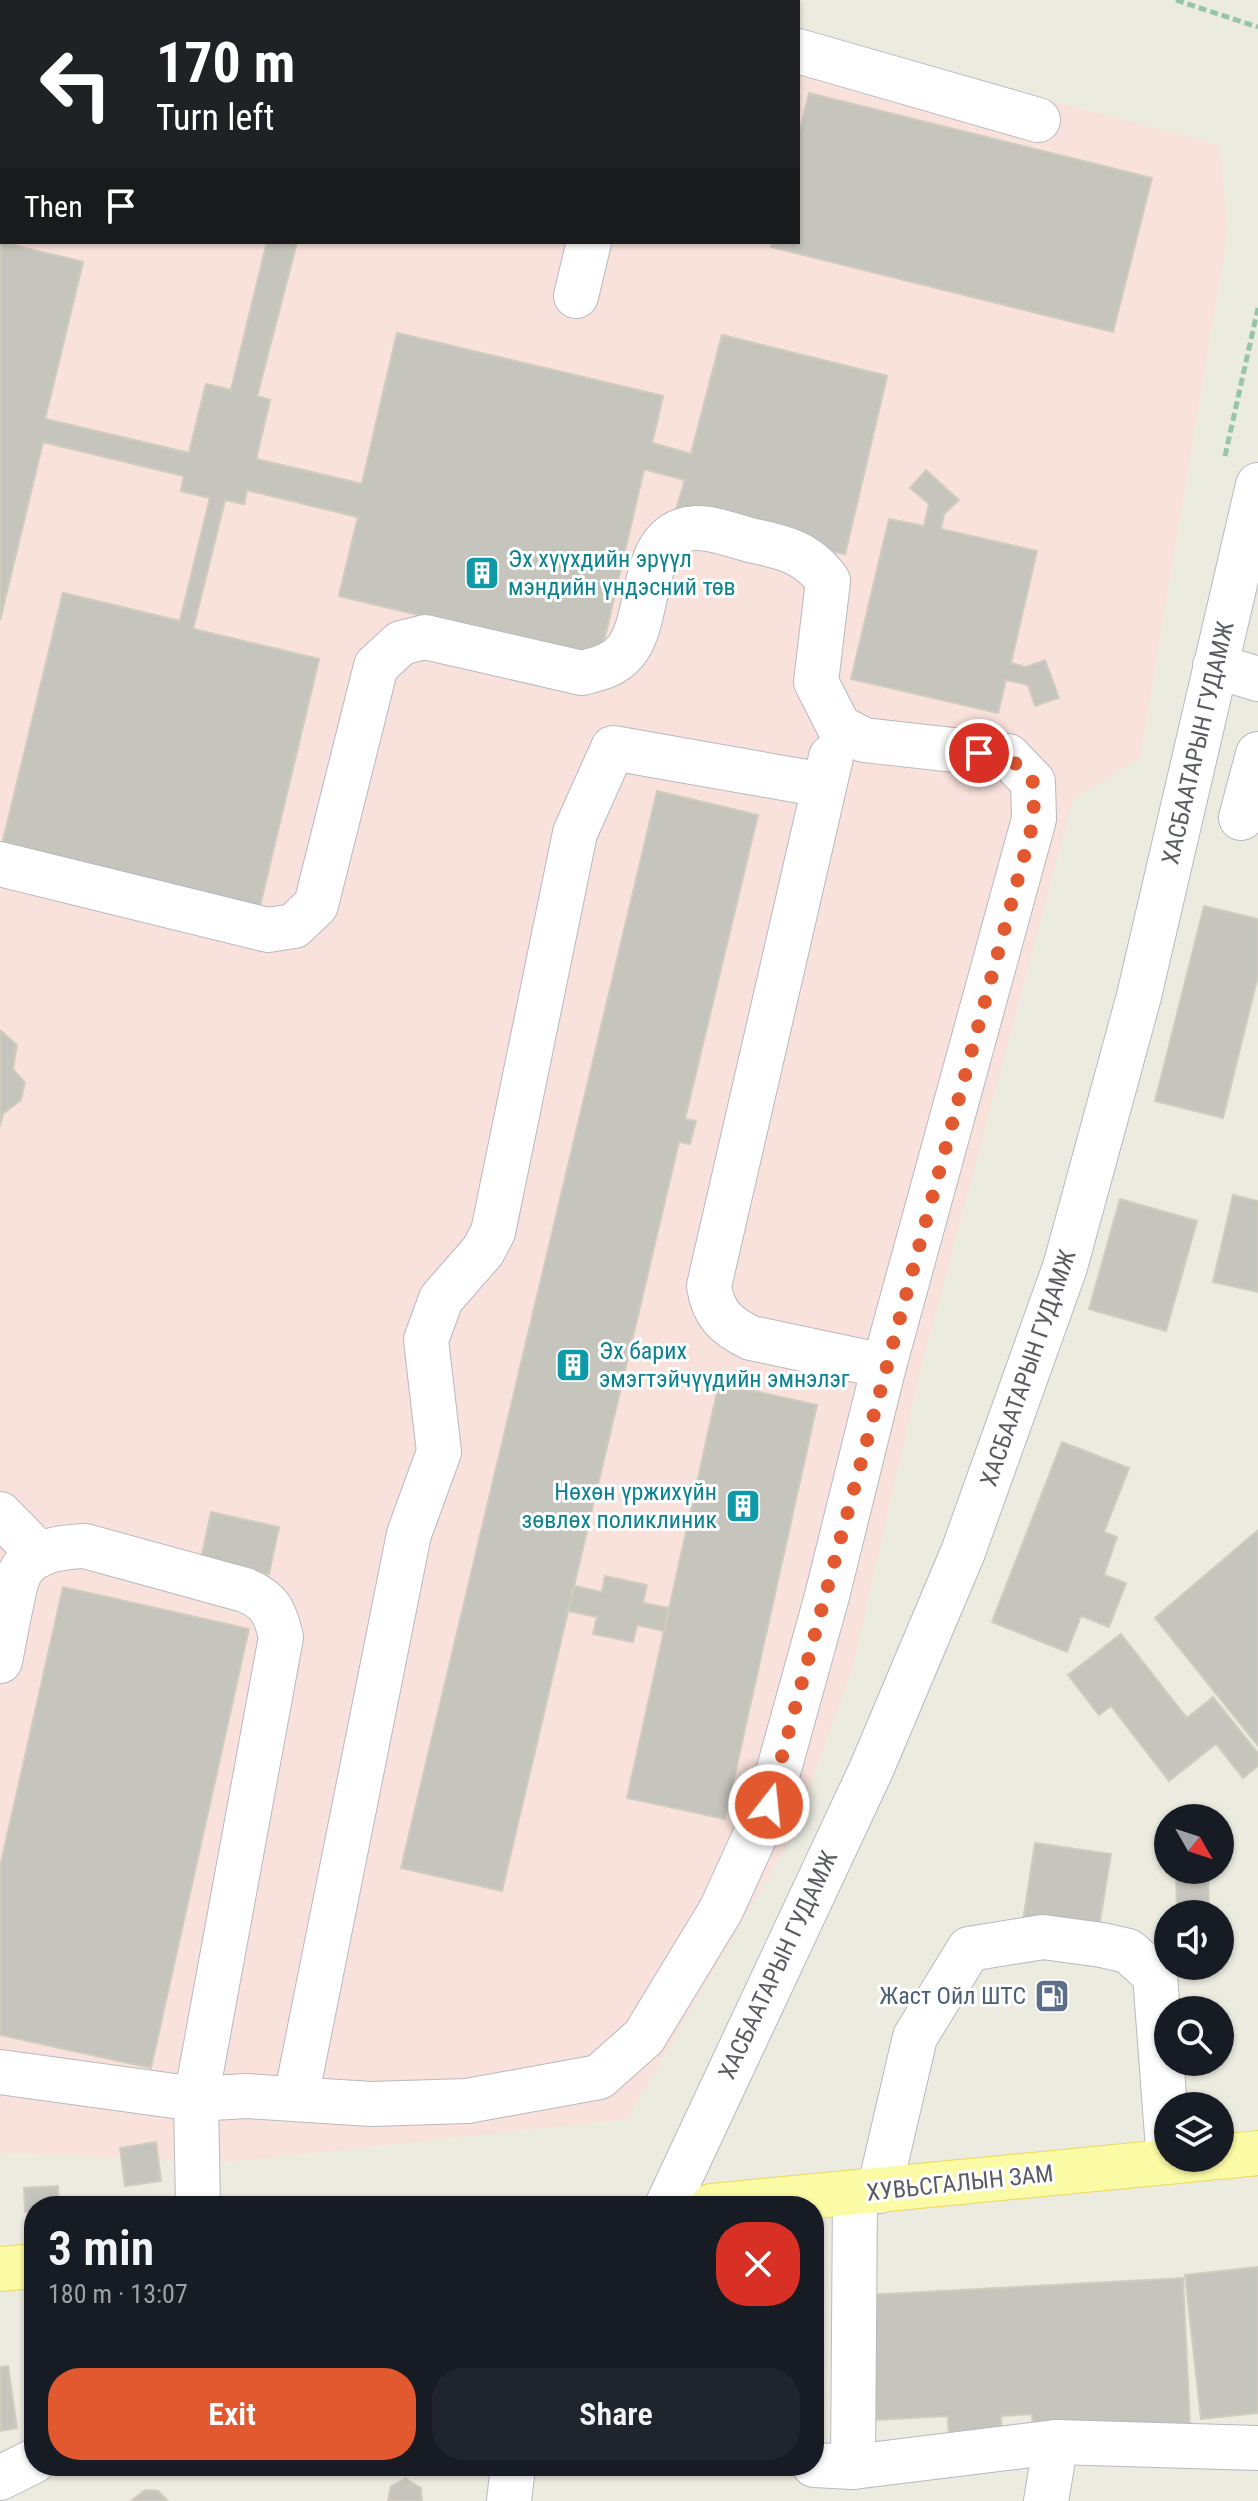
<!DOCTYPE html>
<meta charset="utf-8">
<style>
body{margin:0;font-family:"Roboto Condensed",sans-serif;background:#20242c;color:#f1f3f6;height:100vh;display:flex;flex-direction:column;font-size:30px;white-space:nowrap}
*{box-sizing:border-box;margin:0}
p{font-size:26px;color:#9ea1a6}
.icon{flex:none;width:44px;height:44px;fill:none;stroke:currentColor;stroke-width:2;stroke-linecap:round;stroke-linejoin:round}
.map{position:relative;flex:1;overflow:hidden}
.sheet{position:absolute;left:24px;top:2196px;width:800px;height:280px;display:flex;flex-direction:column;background:#171b24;border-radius:32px;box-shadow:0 2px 6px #0004}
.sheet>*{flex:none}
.banner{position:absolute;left:0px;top:0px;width:800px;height:244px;box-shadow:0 2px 6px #0004;background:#202124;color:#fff;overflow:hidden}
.needle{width:52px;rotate:129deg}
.buttons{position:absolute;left:1154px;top:1804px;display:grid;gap:16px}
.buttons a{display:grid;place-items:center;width:80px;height:80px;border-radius:50%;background:#171b24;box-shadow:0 2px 6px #0004;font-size:40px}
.pin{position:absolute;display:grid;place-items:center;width:68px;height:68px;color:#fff;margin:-34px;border:4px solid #fff;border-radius:50%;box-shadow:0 2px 8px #0007}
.me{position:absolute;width:88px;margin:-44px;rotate:16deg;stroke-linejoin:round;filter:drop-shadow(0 0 6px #0008)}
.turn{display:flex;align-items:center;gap:28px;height:168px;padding:0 24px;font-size:36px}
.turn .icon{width:104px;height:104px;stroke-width:2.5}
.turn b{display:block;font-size:56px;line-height:68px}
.then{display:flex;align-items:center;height:76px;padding:0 24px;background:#0003;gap:16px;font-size:30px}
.round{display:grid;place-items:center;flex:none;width:84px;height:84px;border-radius:32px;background:#20242c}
.overview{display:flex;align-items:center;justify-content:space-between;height:136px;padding:0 24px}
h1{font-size:48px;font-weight:600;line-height:60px}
.action{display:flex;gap:16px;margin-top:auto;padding:16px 24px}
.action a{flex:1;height:92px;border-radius:32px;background:#e2582f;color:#fff;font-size:32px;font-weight:600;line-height:92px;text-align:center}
.action a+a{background:#20242c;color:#f1f3f6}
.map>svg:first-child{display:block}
</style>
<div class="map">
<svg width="1258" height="2501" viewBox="0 0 1258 2501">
<rect width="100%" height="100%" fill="#ecebe0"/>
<polygon fill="#f9e2db" points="0,0 674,2 2,2 2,242 798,242 798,35 1219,145 1228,231 1140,758 1073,799 919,1376 852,1669 792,1836 627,2119 229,2162 0,2153"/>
<g fill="#c6c5bd" stroke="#d0cdbf" stroke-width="2" fill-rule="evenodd">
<polygon points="148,0 308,0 316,2 147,2"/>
<polygon points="148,0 308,0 316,2 147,2"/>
<polygon points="809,93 1152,178 1113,332 771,247 772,242 798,242 798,138"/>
<path d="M0,242L83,262L45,419L189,453L206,384L231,390L267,242H315H297L257,396L270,400L256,459L362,484L397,333L663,396L652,443L691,454L722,335L887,376L845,554L674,517L685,480L644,469L600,658L339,596L358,517L247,490L244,504L225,500L193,629L319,659L258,914L0,853L63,593L180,621L210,498L181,491L184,476L43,442L0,620ZM462,461L553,486L531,567L440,543ZM130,693L214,717L188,808L104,784Z"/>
<polygon points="0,242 83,262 45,419 189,453 206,384 231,390 267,242 315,242 297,242 257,396 270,400 256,459 362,484 397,333 663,396 652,443 691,454 722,335 887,376 845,554 674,517 685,480 644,469 600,658 339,596 358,517 247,490 244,504 225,500 193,629 319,659 258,914 0,853 63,593 180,621 210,498 181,491 184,476 43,442 0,620"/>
<polygon points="926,470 959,500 944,514 941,529 1037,551 1011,663 1026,667 1045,660 1059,698 1035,706 1028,685 1006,680 998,713 851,679 889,519 924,526 929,504 910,488"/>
<polygon points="657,791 758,815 685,1119 696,1121 690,1144 679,1142 502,1891 401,1868"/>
<polygon points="1204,906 1258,919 1258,976 1223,1118 1155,1101"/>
<polygon points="0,1030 17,1045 13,1069 25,1083 21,1100 3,1114 0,1126"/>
<polygon points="1233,1195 1258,1201 1258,1292 1213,1282"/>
<polygon points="1120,1199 1197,1221 1166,1331 1089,1309"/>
<polygon points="719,1383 817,1405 725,1819 627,1798"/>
<polygon points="1062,1442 1129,1468 1104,1532 1117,1537 1104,1575 1126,1583 1109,1627 1081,1616 1067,1652 992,1622"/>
<polygon points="211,1512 279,1527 269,1574 201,1559"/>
<polygon points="1258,1530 1258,1746 1155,1618"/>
<polygon points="605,1576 647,1585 643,1603 669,1608 664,1631 637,1625 633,1642 593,1634 597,1617 568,1611 574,1586 602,1592"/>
<polygon points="63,1587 249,1629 151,2068 0,2035 0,1867"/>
<polygon points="1121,1634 1187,1718 1213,1697 1258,1753 1258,1766 1243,1778 1216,1744 1169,1781 1111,1706 1099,1715 1068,1675"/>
<polygon points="1035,1843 1111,1854 1098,1933 1023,1921"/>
<polygon points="1176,1870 1208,1870 1209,1914 1177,1914"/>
<polygon points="156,2142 161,2181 125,2186 120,2148"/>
<polygon points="58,2186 59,2206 34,2206 34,2211 25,2212 24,2188"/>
<polygon points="1258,2267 1258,2413 1201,2419 1185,2275"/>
<polygon points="1183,2278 1190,2425 1033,2432 1032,2414 1001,2416 1002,2440 949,2443 948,2416 874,2420 868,2295"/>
<polygon points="8,2366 17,2428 0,2431 0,2367"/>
<polygon points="406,2479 421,2488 422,2501 388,2501 391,2486"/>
<polygon points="145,2490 158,2491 168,2501 131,2501"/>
</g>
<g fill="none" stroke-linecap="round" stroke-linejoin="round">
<g stroke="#b8b9bf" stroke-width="46">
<g id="minor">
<polyline points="454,0 454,2"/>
<polyline points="21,2 22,0"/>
<polyline points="646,2 647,0"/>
<polyline points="798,51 1038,120"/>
<polyline points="0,60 2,57"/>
<polyline points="576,296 589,242"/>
<polyline points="1215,666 1258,679"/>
<path d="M831,757L709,1286C713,1314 726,1326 751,1338L884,1366"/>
<polyline points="1241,818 1258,754"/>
<path d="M0,864L268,930L294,926L316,905L376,666L401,643L425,637L582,673C598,669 613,666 625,652C654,619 636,531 696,528C712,527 734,536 750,540C783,547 808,552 828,581L816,682L839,727L864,740L1008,756L1033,782L1034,819L884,1366L827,1596L769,1805L721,1910L644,2037L599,2077L467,2101L371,2104L246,2096L196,2099L198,2206"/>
<polyline points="0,1514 40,1555"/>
<path d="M0,1661C4,1643 14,1580 22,1569C36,1549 64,1547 85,1546L245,1590C270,1600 275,1612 281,1637L196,2099L0,2072"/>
<polyline points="296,2098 409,1534 439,1452 426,1340 441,1299 483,1251 493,1232 575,833 613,748 823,785"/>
<polyline points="879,2191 915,2037 969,1949 1043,1937 1102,1945 1128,1951 1155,1975 1168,2149"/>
<polyline points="667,2206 871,1770 963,1552 1065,1267 1139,996 1258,485"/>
<polyline points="814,2465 853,2467 1056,2442 1258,2448"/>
<polyline points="853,2467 855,2193"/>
<polyline points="0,2478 34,2461"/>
<polyline points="509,2501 513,2466"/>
<polyline points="1046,2501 1056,2442"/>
</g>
</g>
<g stroke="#ecd859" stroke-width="46">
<g id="major">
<polyline points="1220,2157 1258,2153"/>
<polyline points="712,2206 1208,2158"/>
<polyline points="0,2269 34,2266"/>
</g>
</g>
<g stroke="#97c5ac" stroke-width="5" stroke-dasharray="8 4" stroke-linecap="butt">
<polyline points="1176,0 1258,27"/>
<polyline points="1225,456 1258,308"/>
</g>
<use href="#minor" stroke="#fff" stroke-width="44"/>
<use href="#major" stroke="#fcfba5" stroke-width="44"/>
</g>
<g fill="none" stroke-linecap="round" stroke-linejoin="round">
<polyline stroke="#e2582f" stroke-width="14" stroke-dasharray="0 25.2" points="769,1805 1034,819 1033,782 1008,756 979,753"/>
</g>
<defs>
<g id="building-square" transform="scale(1.8)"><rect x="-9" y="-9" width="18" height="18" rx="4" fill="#0f9aa8" stroke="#fff"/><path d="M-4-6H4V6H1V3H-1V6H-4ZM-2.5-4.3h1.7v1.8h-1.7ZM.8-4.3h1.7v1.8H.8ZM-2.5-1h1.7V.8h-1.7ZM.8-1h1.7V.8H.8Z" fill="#fff"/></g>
<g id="fuel-square" transform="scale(1.8)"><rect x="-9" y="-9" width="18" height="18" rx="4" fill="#5c6f8a" stroke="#fff"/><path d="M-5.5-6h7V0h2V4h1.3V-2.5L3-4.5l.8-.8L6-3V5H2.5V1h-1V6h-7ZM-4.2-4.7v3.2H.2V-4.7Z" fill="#fff"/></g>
</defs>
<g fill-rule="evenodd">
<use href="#building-square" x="482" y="573"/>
<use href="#building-square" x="573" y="1365"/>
<use href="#building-square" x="743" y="1506"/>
<use href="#fuel-square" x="1052" y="1996"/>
</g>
<g text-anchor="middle" stroke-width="6" stroke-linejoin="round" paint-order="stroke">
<g font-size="24" fill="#0d838f" stroke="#fff" text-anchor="start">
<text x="508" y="567">Эх хүүхдийн эрүүл<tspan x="508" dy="28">мэндийн үндэсний төв</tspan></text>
<text x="599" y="1359">Эх барих<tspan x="599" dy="28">эмэгтэйчүүдийн эмнэлэг</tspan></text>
<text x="717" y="1500" text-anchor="end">Нөхөн үржихүйн<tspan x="717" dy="28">зөвлөх поликлиник</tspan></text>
</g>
<g font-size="24" fill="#595b61" stroke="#fff">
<text transform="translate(1198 743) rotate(-77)" y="8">ХАСБААТАРЫН ГУДАМЖ</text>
<text transform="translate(1028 1368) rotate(-71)" y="8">ХАСБААТАРЫН ГУДАМЖ</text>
<text transform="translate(778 1965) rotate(-65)" y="8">ХАСБААТАРЫН ГУДАМЖ</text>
<text transform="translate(960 2183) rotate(-6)" y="8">ХУВЬСГАЛЫН ЗАМ</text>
</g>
<g font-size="24" fill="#4e5e75" stroke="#fff" text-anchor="end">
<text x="1026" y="2004">Жаст Ойл ШТС</text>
</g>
</g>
</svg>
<div class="buttons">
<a><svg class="needle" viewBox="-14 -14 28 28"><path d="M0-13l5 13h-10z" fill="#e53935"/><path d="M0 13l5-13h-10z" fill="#9ea1a6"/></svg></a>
<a><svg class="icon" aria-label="sound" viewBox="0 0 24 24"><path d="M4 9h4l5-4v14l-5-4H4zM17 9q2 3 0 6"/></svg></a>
<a><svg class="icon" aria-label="search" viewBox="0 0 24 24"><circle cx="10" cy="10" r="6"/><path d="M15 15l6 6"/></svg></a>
<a><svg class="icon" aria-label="layers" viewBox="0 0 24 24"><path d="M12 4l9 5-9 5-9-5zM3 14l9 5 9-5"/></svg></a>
</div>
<div class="pin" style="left:979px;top:753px;background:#d93025"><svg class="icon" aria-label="arrive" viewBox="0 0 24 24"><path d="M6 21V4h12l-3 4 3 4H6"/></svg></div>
<svg class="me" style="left:769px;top:1805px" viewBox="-20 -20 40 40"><circle r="17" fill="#e2582f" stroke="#fff" stroke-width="3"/><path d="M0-11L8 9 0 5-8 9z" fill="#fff"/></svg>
<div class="banner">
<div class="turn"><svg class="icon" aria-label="left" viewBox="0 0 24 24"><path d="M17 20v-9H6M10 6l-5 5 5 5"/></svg><div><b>170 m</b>Turn left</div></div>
<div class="then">Then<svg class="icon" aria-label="arrive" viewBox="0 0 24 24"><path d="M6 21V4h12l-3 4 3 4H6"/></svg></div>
</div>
<section class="sheet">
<div class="overview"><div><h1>3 min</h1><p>180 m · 13:07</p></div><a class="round" style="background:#d93025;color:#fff"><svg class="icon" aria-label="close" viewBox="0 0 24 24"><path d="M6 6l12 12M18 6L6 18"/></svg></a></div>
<div class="action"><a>Exit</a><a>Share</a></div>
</section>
</div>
